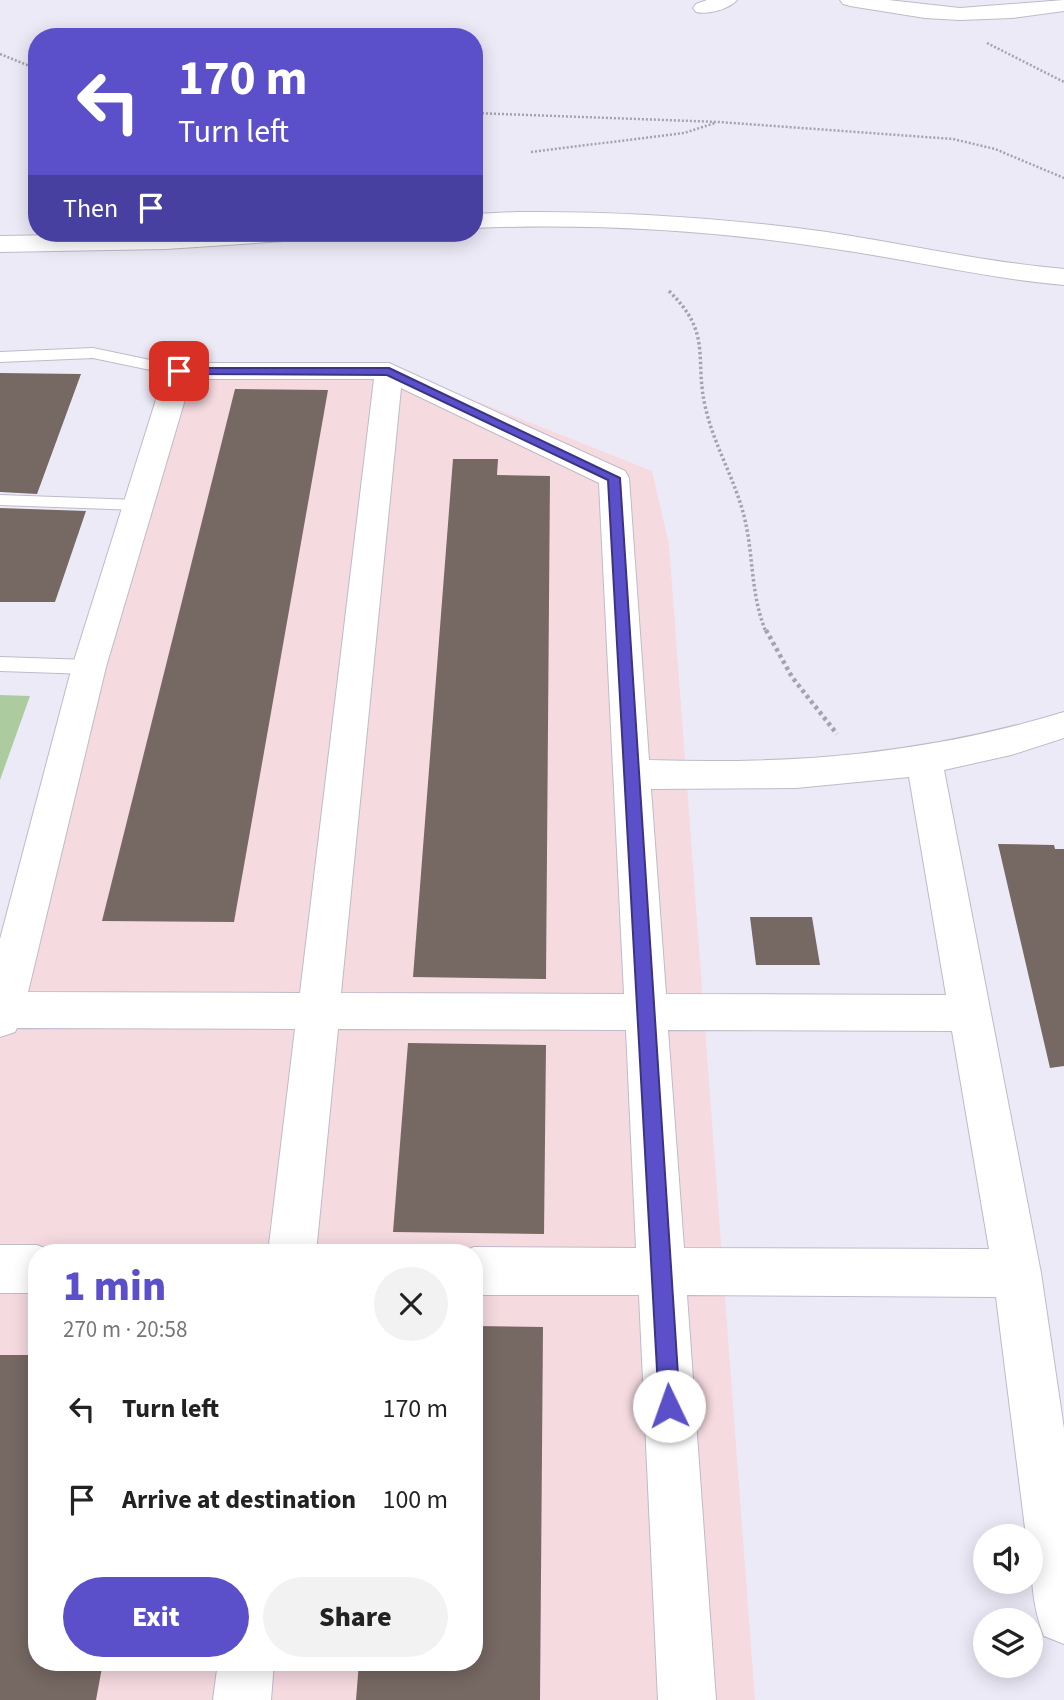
<!DOCTYPE html>
<meta charset="utf-8">
<style>
body{margin:0;font-family:"Source Sans 3",sans-serif;background:#f2f2f2;color:#222;height:100vh;display:flex;flex-direction:column;font-size:26px;white-space:nowrap}
*{box-sizing:border-box;margin:0}
p{font-size:23px;color:#767676}
.icon{flex:none;width:38px;height:38px;fill:none;stroke:currentColor;stroke-width:2;stroke-linecap:round;stroke-linejoin:round}
.map{position:relative;flex:1;overflow:hidden}
.panel{position:absolute;left:28px;top:1244px;width:455px;height:427px;display:flex;flex-direction:column;background:#fff;border-radius:28px;box-shadow:0 4px 18px #0003}
.panel>*{flex:none}
.banner{position:absolute;left:28px;top:28px;width:455px;height:214px;border-radius:28px;box-shadow:0 4px 18px #0003;background:#5b50c9;color:#fff;overflow:hidden}
.fabs{position:absolute;left:973px;top:1524px;display:grid;gap:14px}
.fabs a{display:grid;place-items:center;width:70px;height:70px;border-radius:50%;background:#fff;box-shadow:0 4px 18px #0003;font-size:35px}
.pin{position:absolute;display:grid;place-items:center;width:60px;height:60px;color:#fff;margin:-30px;border-radius:14px;box-shadow:0 4px 10px #0006}
.me{position:absolute;width:77px;margin:-38px;rotate:357deg;stroke-linejoin:round;filter:drop-shadow(0 0 5px #0008)}
.turn{display:flex;align-items:center;gap:24px;height:147px;padding:0 35px;font-size:32px}
.turn .icon{width:91px;height:91px;stroke-width:2.5}
.turn b{display:block;font-size:49px;line-height:60px}
.then{display:flex;align-items:center;height:66px;padding:0 35px;background:#0003;gap:14px;font-size:26px}
.round{display:grid;place-items:center;flex:none;width:74px;height:74px;border-radius:37px;background:#f2f2f2}
.overview{display:flex;align-items:center;justify-content:space-between;height:119px;padding:0 35px}
h1{font-size:42px;font-weight:800;line-height:52px;color:#5b50c9}
.button{display:flex;gap:14px;margin-top:auto;padding:14px 35px}
.button a{flex:1;height:80px;border-radius:42px;background:#5b50c9;color:#fff;font-size:28px;font-weight:800;line-height:80px;text-align:center}
.button a+a{background:#f2f2f2;color:#222}
ul{padding:0;list-style:none}
li{display:flex;align-items:center;gap:21px;height:91px;padding:0 35px}
li div{flex:1}
li b{display:block;font-size:26px}
li em{font-style:normal}
.map>svg:first-child{display:block}
</style>
<div class="map">
<svg width="1064" height="1700" viewBox="0 0 1064 1700">
<rect width="100%" height="100%" fill="#edeaf8"/>
<path fill="#f5dae0" fill-rule="evenodd" d="M166,362L406,373L652,471L669,544L755,1700H0V1017ZM37,1253H474V1662H37Z"/>
<polygon fill="#accb9f" points="0,695 30,696 0,780"/>
<g fill="#766862">
<polygon points="0,373 81,374 37,494 0,492"/>
<polygon points="235,389 328,390 234,922 102,921"/>
<polygon points="453,459 498,459 497,475 550,476 546,979 413,977"/>
<polygon points="0,508 86,511 55,602 0,602"/>
<polygon points="998,844 1054,845 1055,849 1064,849 1064,1066 1050,1068"/>
<polygon points="750,917 812,917 820,965 756,965"/>
<polygon points="408,1043 546,1045 544,1234 393,1232"/>
<polygon points="474,1326 543,1327 540,1700 356,1700 359,1662 474,1662"/>
<polygon points="0,1355 37,1355 37,1662 103,1662 96,1700 0,1700"/>
</g>
<g fill="none" stroke-linecap="round" stroke-linejoin="round">
<g stroke="#bebbc9" stroke-width="2">
<g id="lane">
<polygon points="93,348 179,366 187,371 179,376 93,358 0,362 0,352"/>
<polygon points="0,495 138,500 146,505 138,510 0,505"/>
<polygon points="0,657 89,660 96,662 98,667 96,672 89,674 0,671"/>
</g>
</g>
<g stroke="#bebbc9" stroke-width="2">
<g id="street">
<path d="M707,0H737C729,9 708,15 696,12L693,8L696,4Z"/>
<polygon points="840,0 888,0 960,8 1064,0 1064,11 1012,18 960,20 925,18 850,6 843,4"/>
<path d="M518,212C622,211 724,218 827,232C906,244 984,262 1064,269V285C985,278 907,259 828,248C711,230 593,223 474,228V214Z"/>
<polygon points="176,233 297,233 293,238 284,241 166,249 0,252 0,236"/>
<path d="M179,363H389L625,471L629,478L649,760C793,765 926,754 1064,712V738L1011,755L944,770L1041,1273L1064,1429V1644L1044,1636C1031,1604 1031,1571 1031,1536H1026L996,1297L687,1295L716,1700H658L639,1295H474V1253H460L474,1247L636,1248L626,1030L338,1029L316,1253H268L295,1029L17,1028L15,1032L0,1037V939L72,667L165,371L169,365ZM191,379H374L300,993L28,992L106,667ZM401,388L599,483L624,994L341,993ZM909,777L946,995L666,994L651,789L796,788ZM668,1030L952,1031L989,1249L684,1248Z"/>
<polygon points="0,1245 37,1245 54,1252 37,1253 37,1293 0,1293"/>
<polygon points="218,1662 274,1662 271,1700 213,1700"/>
</g>
</g>
<g stroke="#a5a2ad" stroke-width="2.5" stroke-dasharray="2 2" stroke-linecap="butt">
<polyline points="987,43 1064,82"/>
<polyline points="0,54 37,69"/>
<polyline points="474,113 719,122 953,139 995,149 1064,178"/>
<polyline points="531,152 684,133 715,123"/>
</g>
<path stroke="#a5a2ad" stroke-width="3.5" stroke-dasharray="2.5 2.5" stroke-linecap="butt" d="M669,291C714,335 693,358 706,410C715,447 735,480 744,516C754,555 750,594 766,632"/>
<polyline stroke="#a5a2ad" stroke-width="4.5" stroke-dasharray="3.5 3.5" stroke-linecap="butt" points="766,630 792,677 837,734"/>
<use href="#lane" fill="#fff" fill-rule="evenodd"/>
<use href="#street" fill="#fff" fill-rule="evenodd"/>
</g>
<polygon fill="#5b50c9" stroke="#3b3483" stroke-width="2" points="389,368 620,478 680,1406 677,1413 669,1416 662,1413 659,1406 608,480 387,375 179,374 173,371 179,368"/>
</svg>
<div class="fabs">
<a><svg class="icon" aria-label="sound" viewBox="0 0 24 24"><path d="M4 9h4l5-4v14l-5-4H4zM17 9q2 3 0 6"/></svg></a>
<a><svg class="icon" aria-label="layers" viewBox="0 0 24 24"><path d="M12 4l9 5-9 5-9-5zM3 14l9 5 9-5"/></svg></a>
</div>
<div class="pin" style="left:179px;top:371px;background:#d93025"><svg class="icon" aria-label="arrive" viewBox="0 0 24 24"><path d="M6 21V4h12l-3 4 3 4H6"/></svg></div>
<svg class="me" style="left:669px;top:1406px" viewBox="-20 -20 40 40"><circle r="19" fill="#fff"/><path d="M0-13L10 11 0 6-10 11z" fill="#5b50c9"/></svg>
<div class="banner">
<div class="turn"><svg class="icon" aria-label="left" viewBox="0 0 24 24"><path d="M17 20v-9H6M10 6l-5 5 5 5"/></svg><div><b>170 m</b>Turn left</div></div>
<div class="then">Then<svg class="icon" aria-label="arrive" viewBox="0 0 24 24"><path d="M6 21V4h12l-3 4 3 4H6"/></svg></div>
</div>
<section class="panel">
<div class="overview"><div><h1>1 min</h1><p>270 m · 20:58</p></div><a class="round"><svg class="icon" aria-label="close" viewBox="0 0 24 24"><path d="M6 6l12 12M18 6L6 18"/></svg></a></div>
<ul>
<li><svg class="icon" aria-label="left" viewBox="0 0 24 24"><path d="M17 20v-9H6M10 6l-5 5 5 5"/></svg><div><b>Turn left</b></div><em>170 m</em></li>
<li><svg class="icon" aria-label="arrive" viewBox="0 0 24 24"><path d="M6 21V4h12l-3 4 3 4H6"/></svg><div><b>Arrive at destination</b></div><em>100 m</em></li>
</ul>
<div class="button"><a>Exit</a><a>Share</a></div>
</section>
</div>
